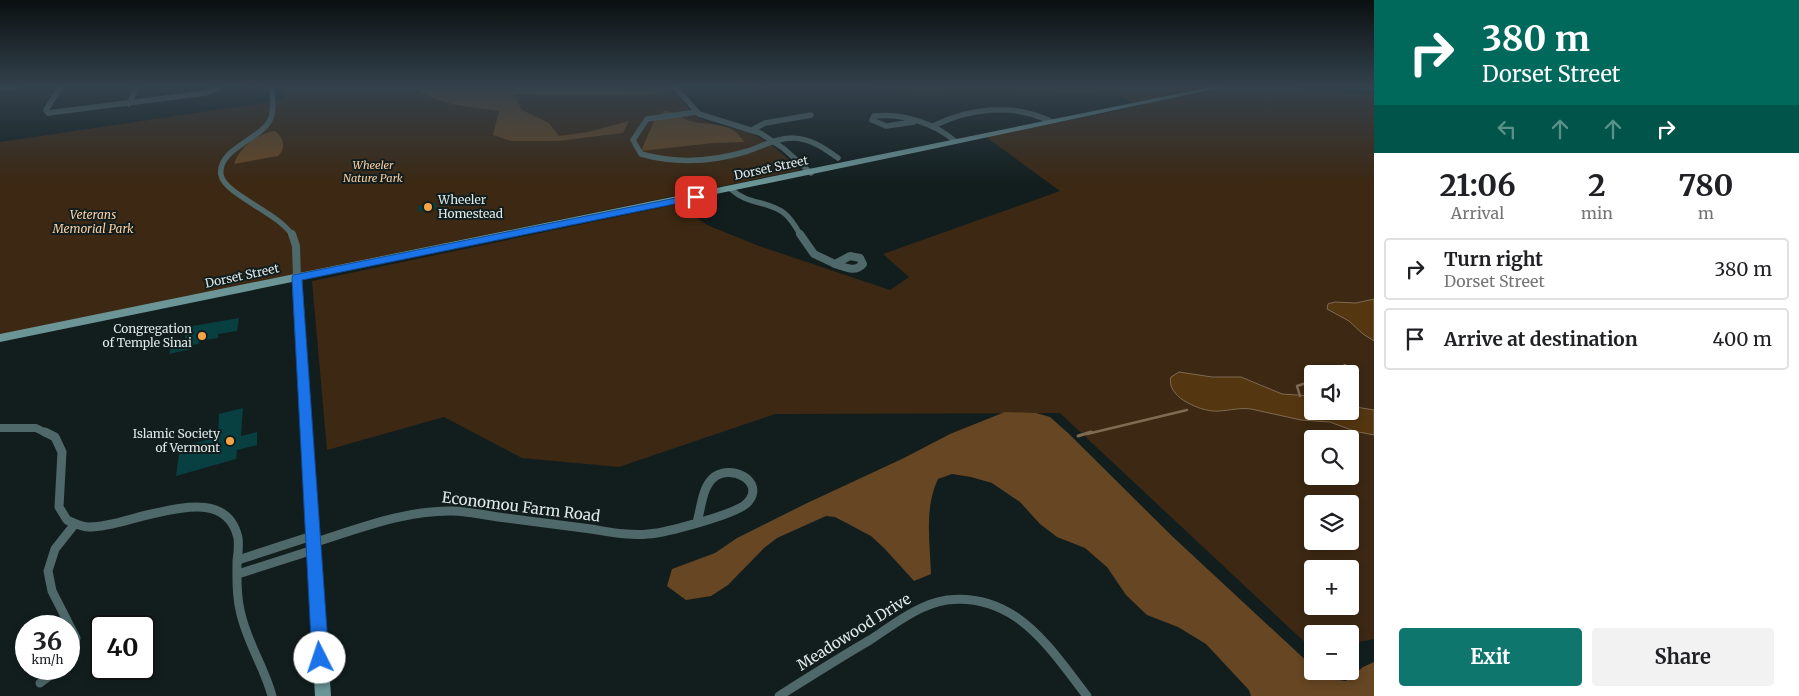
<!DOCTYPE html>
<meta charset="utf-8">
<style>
body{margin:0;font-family:Merriweather,serif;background:#f2f2f2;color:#202124;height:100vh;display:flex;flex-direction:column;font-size:19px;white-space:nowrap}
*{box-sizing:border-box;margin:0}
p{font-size:16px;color:#757577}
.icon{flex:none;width:28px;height:28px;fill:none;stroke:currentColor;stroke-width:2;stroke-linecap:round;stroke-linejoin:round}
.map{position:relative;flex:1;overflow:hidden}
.panel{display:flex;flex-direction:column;background:#fff;width:425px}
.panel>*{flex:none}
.banner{background:#00695c;color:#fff;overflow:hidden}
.controls{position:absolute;left:1304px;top:365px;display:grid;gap:10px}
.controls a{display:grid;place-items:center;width:55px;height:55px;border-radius:5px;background:#fff;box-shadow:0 2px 8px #0003;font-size:25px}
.speed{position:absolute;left:15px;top:615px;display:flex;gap:10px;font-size:25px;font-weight:700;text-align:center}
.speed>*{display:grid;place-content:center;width:65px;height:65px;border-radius:50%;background:#fff;box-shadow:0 2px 8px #0003;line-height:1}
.speed small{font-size:12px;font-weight:400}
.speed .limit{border:2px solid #111;border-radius:8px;background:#fff;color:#111}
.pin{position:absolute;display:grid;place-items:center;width:42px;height:42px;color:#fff;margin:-21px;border-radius:10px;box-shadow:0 2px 8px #0006}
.me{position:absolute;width:55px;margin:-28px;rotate:356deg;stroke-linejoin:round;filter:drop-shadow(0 0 4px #0008)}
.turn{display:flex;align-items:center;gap:18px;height:105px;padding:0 25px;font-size:22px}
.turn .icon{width:65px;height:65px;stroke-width:2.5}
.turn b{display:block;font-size:35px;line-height:42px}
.lanes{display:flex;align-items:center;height:48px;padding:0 25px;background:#0003;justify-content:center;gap:25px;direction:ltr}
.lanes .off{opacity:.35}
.eta{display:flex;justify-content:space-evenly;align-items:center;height:85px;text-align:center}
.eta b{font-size:30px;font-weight:700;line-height:35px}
.cta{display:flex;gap:10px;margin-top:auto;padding:10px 25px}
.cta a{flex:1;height:58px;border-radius:5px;background:#0f766e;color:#fff;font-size:20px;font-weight:700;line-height:58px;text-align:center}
.cta a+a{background:#f2f2f2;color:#202124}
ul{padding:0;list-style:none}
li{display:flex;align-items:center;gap:15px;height:62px;margin:0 10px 8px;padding:0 15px;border:2px solid #e0e0e0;border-radius:5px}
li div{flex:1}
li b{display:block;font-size:19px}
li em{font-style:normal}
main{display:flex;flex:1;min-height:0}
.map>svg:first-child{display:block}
</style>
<main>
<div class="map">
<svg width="1374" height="696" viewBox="0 0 1374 696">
<rect width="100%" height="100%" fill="#121e1e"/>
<g fill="#3c2813" fill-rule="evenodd">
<path d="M282,86H668C681,95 685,110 700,118C714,126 732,127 747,132C768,139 785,156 800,170L0,335V142L283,100Z"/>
<path d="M871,86H1287L1312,91L1374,94V639L1350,644V634H1312V649L1060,413L775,414L619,467L522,458L444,417L327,450L312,281L688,202L693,215L707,225L759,246L890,290L909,277L883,254L1060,191L986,137L1141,106L1121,96L972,90L919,93ZM1312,374H1350V411H1312ZM1312,439H1350V476H1312ZM1312,504H1350V541H1312ZM1312,569H1350V606H1312Z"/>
</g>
<g fill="#664623">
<path d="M412,86H680L667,91L646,95L513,94L522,110L549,123L559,136L588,132L629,121L623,133L558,141H511L493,135L499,111C467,106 439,106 412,86Z"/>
<path d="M665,110C675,114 688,122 699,123C718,125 734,124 744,142L713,143L641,151L655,119Z"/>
<path d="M275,131C283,137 287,148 278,156L234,164C239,148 258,133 275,131Z"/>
<path d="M1005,412L1036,413L1050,417L1068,433L1173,537L1312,666V671H1320L1332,679L1346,681L1363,667L1374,662V696H1251L1249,690L1206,644L1178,627L1147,615L1126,595L1107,567L1085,548L1057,537L1040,524L1020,502L992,483L971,477L952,474L938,479C924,508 930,542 931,574L914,581L884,548L871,536L835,517L826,516L777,538L764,548L728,585L711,596L686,600L667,586L672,569L715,553L737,538L805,504L904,458L950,434Z"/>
</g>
<g fill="#543611" stroke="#7e6b51">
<polygon points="1374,299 1374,341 1363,334 1349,321 1327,309 1328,304 1335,302 1356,303"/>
<path d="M1179,372L1212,377H1241L1282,394L1312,396V411H1350V406L1374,410V435L1354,431L1330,422L1301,420L1251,409C1238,407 1225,412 1212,411C1196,409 1166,396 1171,377Z"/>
</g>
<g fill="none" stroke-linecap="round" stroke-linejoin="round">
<g stroke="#7e6b51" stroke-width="2.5">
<polyline points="1334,374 1345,365"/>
<polyline points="1300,396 1297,386 1312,381"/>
<polyline points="1087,434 1187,410"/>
</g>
<polyline stroke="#7e6b51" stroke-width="3" points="1078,436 1091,432"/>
</g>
<g fill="#083f41">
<polygon points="436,203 437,209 419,212 418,206"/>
<polygon points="239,318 237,331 218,334 218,338 199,341 198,344 192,345 191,349 169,354 172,340 185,338 187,327"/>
<polygon points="243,408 241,436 257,432 257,445 237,450 236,459 176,476 180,447 218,437 219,414"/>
</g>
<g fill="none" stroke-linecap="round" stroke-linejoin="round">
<g stroke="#4f6869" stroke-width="5.5">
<polyline points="61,86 46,110 48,113 206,93 216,89 217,86"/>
<path d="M272,86C272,97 275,110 270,120C260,140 217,149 221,175C225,195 278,212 293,236"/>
<polyline points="674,86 699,114 760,133 783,148 811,173"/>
<polyline points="0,88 17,86"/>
<polyline points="129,104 137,86"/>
<path d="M697,112L647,119L633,140L641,154C677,164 712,162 748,151C762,146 777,138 792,138C810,138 824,148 838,158"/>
<path d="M914,122L886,126L872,120L874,116C902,113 934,123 955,141"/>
<path d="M933,126C970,108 1012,103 1050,121"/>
<polyline points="752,130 765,123 811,115"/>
<path d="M732,190C747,204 768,201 784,213C791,218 796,227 801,236"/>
</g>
<g stroke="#4f6869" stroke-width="8">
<polyline points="292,234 296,246 297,278"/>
<polyline points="800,234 814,254 835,264"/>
<path d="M850,256L860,258L863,264C855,273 845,267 835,264Z"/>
<polyline points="0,428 36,428 48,434"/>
</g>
<g stroke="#4f6869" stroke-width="9">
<path d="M45,432L55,437L62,452L59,507L67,520C74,523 82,527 89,527C111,527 134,517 156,513C187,506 229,497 238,538C239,545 238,554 237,561C237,577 236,594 240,610C246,641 264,666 272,696"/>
<path d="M313,543C358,529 404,510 453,511C467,511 483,515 498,517C529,521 560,525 591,529C610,532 629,536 648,534C664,533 739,514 748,502C766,481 729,462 712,479C702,489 701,509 697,522"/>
<polyline points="238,560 312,536"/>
<polyline points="238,574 313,550"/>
<polyline points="69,659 73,652 76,638 52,591 48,571 55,549 74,525"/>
<polyline points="40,683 59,669"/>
<path d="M779,696C809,677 839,658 870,640C893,625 919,604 947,600C972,597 995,603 1016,617C1045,637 1066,669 1087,696"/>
</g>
<polygon fill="#6b9596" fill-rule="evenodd" points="1216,86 1228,86 918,152 302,280 331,696 315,696 292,282 0,342 0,334"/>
</g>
<linearGradient id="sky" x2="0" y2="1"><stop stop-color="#0a1010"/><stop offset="0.47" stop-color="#33414c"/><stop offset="1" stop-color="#33414c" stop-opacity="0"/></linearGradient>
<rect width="1374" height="183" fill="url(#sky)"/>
<polygon fill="#1a73e8" stroke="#114b97" points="696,194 700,197 699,199 302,280 329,658 326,664 320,666 315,664 312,658 292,278 293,275"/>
<g fill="#f4a444" stroke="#121e1e" stroke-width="2">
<circle cx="428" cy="207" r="5"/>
<circle cx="202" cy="336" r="5"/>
<circle cx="230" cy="441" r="5"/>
</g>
<g text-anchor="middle" stroke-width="4" stroke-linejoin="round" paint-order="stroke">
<g font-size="11" font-style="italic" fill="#fbcfa2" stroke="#121e1e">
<text x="373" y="169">Wheeler<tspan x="373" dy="13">Nature Park</tspan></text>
</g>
<g font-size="12" fill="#dfe7e7" stroke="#121e1e">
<text transform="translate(771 168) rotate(-12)" y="4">Dorset Street</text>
<text transform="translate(242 276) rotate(-12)" y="4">Dorset Street</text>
</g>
<g font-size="12" fill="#dfe7e7" stroke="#121e1e" text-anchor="end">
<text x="438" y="204" text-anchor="start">Wheeler<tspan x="438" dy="14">Homestead</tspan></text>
<text x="192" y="333">Congregation<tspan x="192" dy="14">of Temple Sinai</tspan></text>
<text x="220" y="438">Islamic Society<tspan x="220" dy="14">of Vermont</tspan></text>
</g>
<g font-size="12" font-style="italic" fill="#fbcfa2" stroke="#121e1e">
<text x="93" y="219">Veterans<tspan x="93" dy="14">Memorial Park</tspan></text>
</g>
<g font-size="15" fill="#dfe7e7" stroke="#121e1e">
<text transform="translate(521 507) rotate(7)" y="5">Economou Farm Road</text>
<text transform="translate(854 632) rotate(-32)" y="5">Meadowood Drive</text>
</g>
</g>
</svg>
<div class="controls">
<a><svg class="icon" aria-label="sound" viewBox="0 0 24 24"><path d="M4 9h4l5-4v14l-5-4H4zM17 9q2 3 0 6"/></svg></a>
<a><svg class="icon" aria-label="search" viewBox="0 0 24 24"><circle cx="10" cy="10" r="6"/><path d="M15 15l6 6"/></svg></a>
<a><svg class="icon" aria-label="layers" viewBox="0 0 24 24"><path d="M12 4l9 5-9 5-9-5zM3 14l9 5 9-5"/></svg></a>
<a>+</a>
<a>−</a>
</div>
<div class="speed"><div>36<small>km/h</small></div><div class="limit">40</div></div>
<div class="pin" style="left:696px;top:197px;background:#d93025"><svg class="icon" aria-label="arrive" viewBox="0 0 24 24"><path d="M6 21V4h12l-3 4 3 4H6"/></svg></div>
<svg class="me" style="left:320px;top:658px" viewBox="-20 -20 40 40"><circle r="19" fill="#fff"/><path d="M0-13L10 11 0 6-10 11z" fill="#1a73e8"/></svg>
</div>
<section class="panel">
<div class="banner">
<div class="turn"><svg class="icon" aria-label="right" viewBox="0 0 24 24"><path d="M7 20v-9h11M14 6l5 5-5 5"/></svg><div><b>380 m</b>Dorset Street</div></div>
<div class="lanes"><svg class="icon off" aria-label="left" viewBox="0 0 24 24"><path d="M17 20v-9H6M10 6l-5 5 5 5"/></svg><svg class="icon off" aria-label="ahead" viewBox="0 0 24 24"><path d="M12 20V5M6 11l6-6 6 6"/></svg><svg class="icon off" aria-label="ahead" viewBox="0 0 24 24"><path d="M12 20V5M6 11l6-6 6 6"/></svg><svg class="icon" aria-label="right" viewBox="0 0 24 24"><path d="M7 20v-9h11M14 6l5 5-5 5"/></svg></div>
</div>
<div class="eta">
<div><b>21:06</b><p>Arrival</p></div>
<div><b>2</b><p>min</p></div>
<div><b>780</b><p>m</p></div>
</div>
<ul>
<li><svg class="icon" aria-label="right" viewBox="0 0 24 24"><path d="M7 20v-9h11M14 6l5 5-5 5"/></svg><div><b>Turn right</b><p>Dorset Street</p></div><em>380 m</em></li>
<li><svg class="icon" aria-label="arrive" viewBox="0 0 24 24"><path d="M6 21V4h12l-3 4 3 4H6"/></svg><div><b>Arrive at destination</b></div><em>400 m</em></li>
</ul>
<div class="cta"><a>Exit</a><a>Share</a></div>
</section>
</main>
